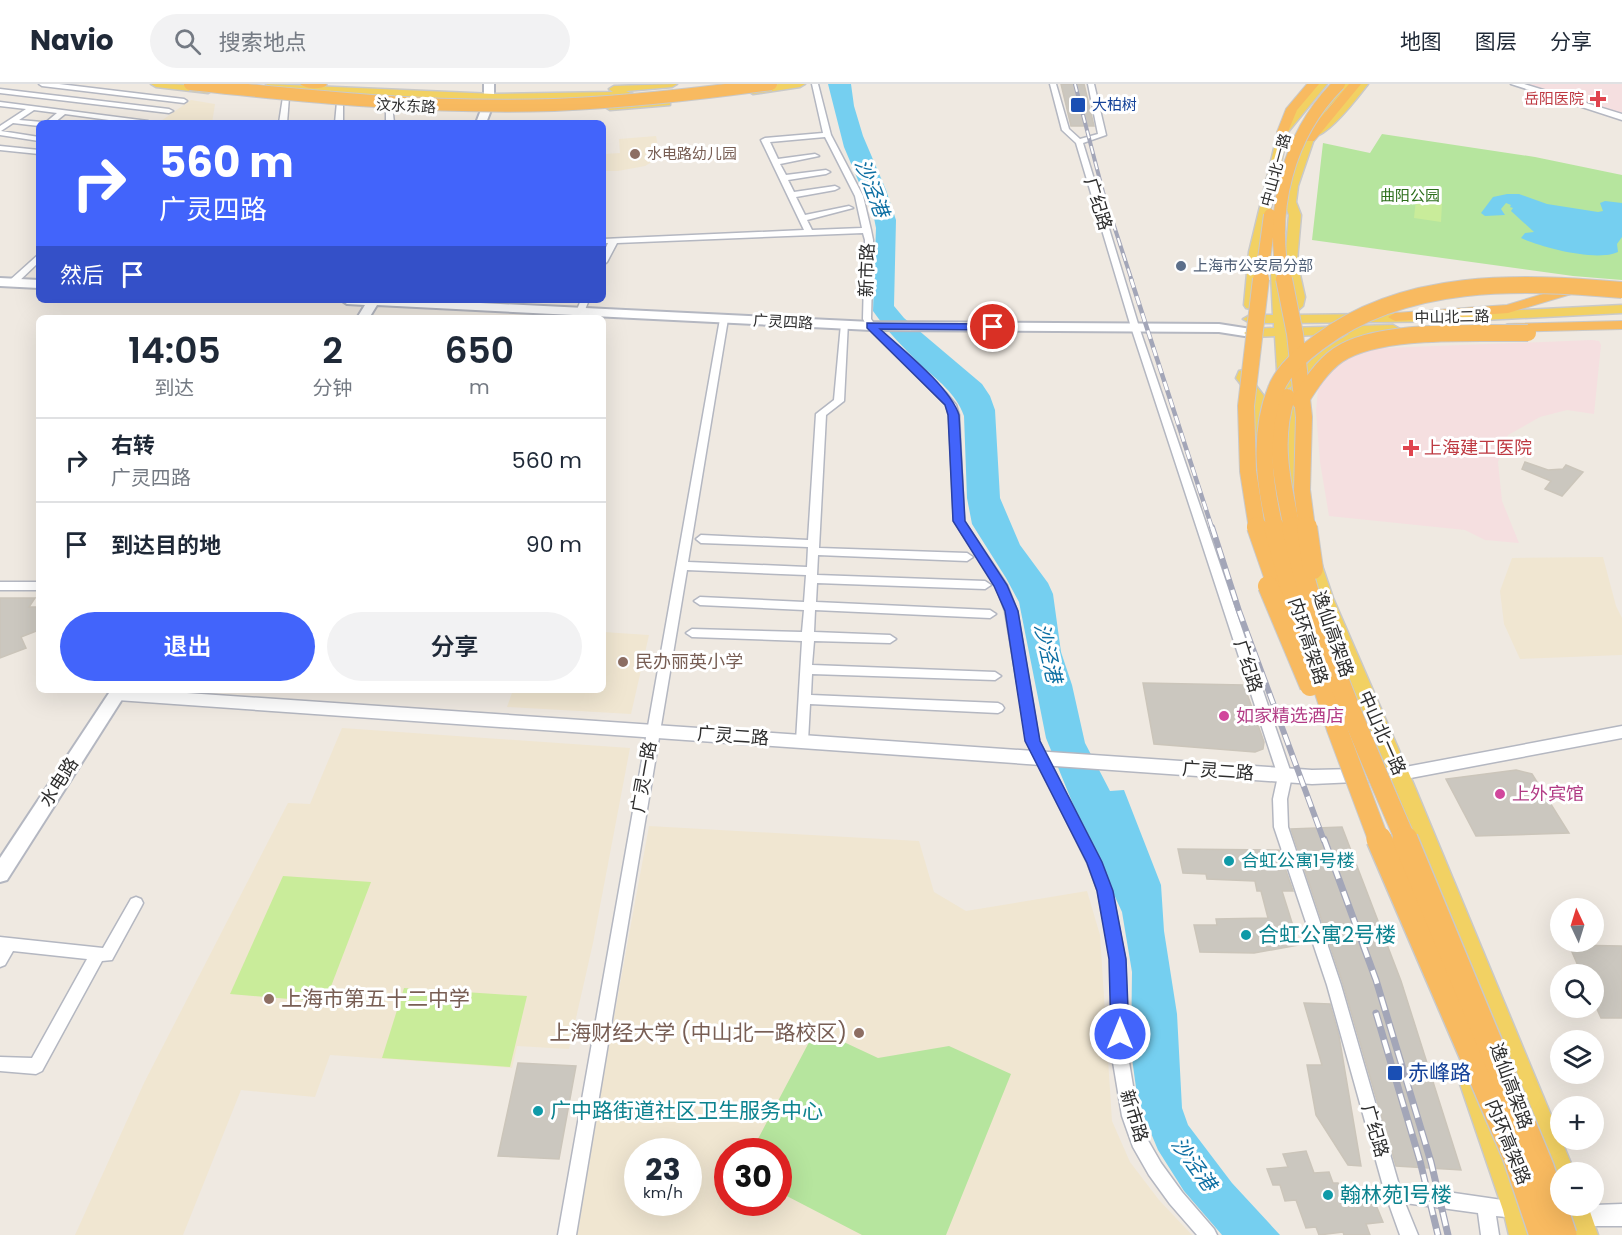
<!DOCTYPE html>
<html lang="zh">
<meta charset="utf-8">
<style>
body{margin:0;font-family:Poppins,"Noto Sans SC",sans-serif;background:#f2f2f3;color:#1f2937;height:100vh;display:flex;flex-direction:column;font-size:22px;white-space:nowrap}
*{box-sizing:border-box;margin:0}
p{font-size:20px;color:#747a83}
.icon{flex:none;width:33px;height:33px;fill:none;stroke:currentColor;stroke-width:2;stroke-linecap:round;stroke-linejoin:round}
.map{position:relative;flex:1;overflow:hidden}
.side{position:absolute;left:36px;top:231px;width:570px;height:378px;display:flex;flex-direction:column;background:#fff;border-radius:9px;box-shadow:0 6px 24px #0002}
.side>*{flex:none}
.banner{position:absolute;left:36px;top:36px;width:570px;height:183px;border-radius:9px;box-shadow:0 6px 24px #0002;background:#4264fb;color:#fff;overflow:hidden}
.needle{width:39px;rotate:356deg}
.buttons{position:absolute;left:1550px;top:814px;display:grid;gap:12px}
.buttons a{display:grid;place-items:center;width:54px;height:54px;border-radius:50%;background:#fff;box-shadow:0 6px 24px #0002;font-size:30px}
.speed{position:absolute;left:624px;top:1054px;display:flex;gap:12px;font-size:30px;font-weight:700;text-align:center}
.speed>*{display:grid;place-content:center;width:78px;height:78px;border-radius:50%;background:#fff;box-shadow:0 6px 24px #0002;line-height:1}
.speed small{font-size:15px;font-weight:400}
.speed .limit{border:9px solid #d22;background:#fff;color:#111}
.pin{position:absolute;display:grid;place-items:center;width:51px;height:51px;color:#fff;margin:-26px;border:3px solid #fff;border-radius:50%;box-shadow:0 2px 6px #0007}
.me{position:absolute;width:66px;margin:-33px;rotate:0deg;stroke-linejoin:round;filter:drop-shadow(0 0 4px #0008)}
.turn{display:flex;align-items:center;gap:21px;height:126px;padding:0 24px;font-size:27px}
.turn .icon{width:78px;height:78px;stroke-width:2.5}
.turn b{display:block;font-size:42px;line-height:51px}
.then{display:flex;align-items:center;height:57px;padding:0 24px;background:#0003;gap:12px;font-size:22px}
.eta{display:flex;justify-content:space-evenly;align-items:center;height:102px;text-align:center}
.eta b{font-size:36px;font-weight:600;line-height:42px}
.primary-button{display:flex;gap:12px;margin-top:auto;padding:12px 24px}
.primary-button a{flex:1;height:69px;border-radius:36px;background:#4264fb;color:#fff;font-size:24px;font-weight:600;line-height:69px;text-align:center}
.primary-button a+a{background:#f2f2f3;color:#1f2937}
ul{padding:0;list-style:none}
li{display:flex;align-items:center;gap:18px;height:84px;padding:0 24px;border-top:2px solid #e0e1e3}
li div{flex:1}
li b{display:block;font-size:22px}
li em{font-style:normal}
header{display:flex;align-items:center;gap:36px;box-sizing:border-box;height:84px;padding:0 30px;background:#fff;border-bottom:2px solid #e0e1e3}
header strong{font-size:28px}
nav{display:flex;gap:33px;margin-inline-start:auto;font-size:21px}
.search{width:420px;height:54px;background:#f2f2f3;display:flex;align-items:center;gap:15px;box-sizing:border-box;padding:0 21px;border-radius:33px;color:#747a83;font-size:22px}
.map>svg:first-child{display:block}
</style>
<header>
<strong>Navio</strong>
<div class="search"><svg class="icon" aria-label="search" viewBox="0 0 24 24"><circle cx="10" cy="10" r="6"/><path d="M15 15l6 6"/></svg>搜索地点</div>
<nav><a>地图</a><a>图层</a><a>分享</a></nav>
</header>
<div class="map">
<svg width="1622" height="1151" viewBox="0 0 1622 1151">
<rect width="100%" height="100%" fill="#efe9e1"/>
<g fill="#f0e6d1" fill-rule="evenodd">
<polygon points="191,16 215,20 212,39 158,39"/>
<polygon points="656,52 660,73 645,82 618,87 603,87 603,70 620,69 619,55"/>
<polygon points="1603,473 1616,522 1622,534 1622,571 1520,575 1504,540 1500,507 1512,474"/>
<polygon points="603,548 649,551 631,630 507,623 513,606 603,606"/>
<polygon points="342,644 630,664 593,859 569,965 517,962 512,984 330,971 315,1013 241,1006 183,1151 75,1151 144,999 288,719 310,720"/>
<path d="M649,742L919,757L934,808L966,827L1087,807L1100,851L1112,1037L1130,1078L1159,1116L1192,1151H574ZM638,1068H688V1119H638ZM728,1068H778V1119H728Z"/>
</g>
<g fill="#f5dfe0">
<polygon points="1526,0 1622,0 1622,30"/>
<polygon points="1592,256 1599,257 1601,261 1594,330 1567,326 1540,333 1508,351 1498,378 1502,417 1519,459 1485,456 1465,446 1329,432 1320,378 1316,327 1318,305 1324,288 1359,265"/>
</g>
<g fill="#b6e59e">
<polygon points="1382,50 1535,73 1622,91 1622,196 1573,192 1312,156 1323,59 1370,69"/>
<polygon points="816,945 878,974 949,962 1011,990 946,1151 862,1151 779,1108 778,1068 751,1068"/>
</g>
<g fill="#c9ec9a">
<polygon points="1416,115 1442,119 1441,138 1414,134"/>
<polygon points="283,792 371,798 325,918 230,910"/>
<polygon points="404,904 527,912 510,983 382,974"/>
</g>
<g fill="#75cff0">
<path d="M828,0H851L854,22L863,52L886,106L896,136L894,222L904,234L982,300L990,312L995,326L1000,414L1020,461L1048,499L1053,510L1061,568L1072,601L1085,659L1110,707L1124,706L1161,801L1164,847L1177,930L1182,1024L1188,1041L1232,1099L1280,1151H1222L1184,1107L1158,1066L1138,1018L1131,967L1132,888L1122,828L1077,730L1046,654L1019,518L1006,494L972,440L967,414L964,332C956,309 937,296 920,280C904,264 886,246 873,227L876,144L874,134L844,63Z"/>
<path d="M1507,110H1519L1547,120L1598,128L1603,127L1600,119L1605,117L1622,119V153L1617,160L1618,168C1597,178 1542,164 1521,154L1525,149L1534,148L1511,127L1513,124L1510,123L1511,121L1506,119L1501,125L1505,131L1485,132L1481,129L1493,113Z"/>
</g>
<g fill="#cbc7bf" stroke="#cbc5ba" stroke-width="1.5">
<polygon points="1061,0 1084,0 1094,42 1071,42"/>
<polygon points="1525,378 1548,386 1563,385 1566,381 1583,388 1562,412 1545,405 1551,397 1522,385"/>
<polygon points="0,514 35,514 29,523 39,523 39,546 21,553 26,564 0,574"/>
<polygon points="1143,599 1244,601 1264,658 1263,665 1255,668 1154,660"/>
<polygon points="1516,686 1532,690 1569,749 1476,752 1446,695"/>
<polygon points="1342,743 1401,897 1461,1086 1396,1082 1343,900 1291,745"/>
<polygon points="1178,765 1279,766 1293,807 1282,807 1299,861 1254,869 1200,868 1194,841 1217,841 1216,835 1268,834 1261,807 1257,807 1255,797 1207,795 1206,790 1183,789"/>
<polygon points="1569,861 1622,862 1622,934 1601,934 1593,916 1593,891 1582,891"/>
<polygon points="1304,919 1330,920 1339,952 1361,1082 1348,1081 1316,1031 1307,981 1322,981"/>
<polygon points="518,979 576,982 559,1075 498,1072"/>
<polygon points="1306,1067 1314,1089 1329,1088 1333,1099 1338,1099 1341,1107 1369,1104 1383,1138 1366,1140 1370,1151 1344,1151 1343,1148 1319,1151 1316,1143 1306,1144 1296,1116 1285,1117 1280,1101 1273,1101 1267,1085 1288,1083 1283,1070"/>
</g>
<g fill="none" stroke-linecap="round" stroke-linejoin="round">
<g stroke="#b4b7c1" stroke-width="3">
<g id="minor">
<polygon points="39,0 59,0 184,15 187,17 184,19 42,2"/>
<path d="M812,0H818L831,51L863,112L871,146L873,156L871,235L875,241L946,309L956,321L959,331L964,437L1007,501L1017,527L1039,657L1101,778L1112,807L1125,875L1129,978L1138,1032L1146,1053L1161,1079L1182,1108L1214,1145L1217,1151H1197L1170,1120L1149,1091L1133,1063L1122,1032L1113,978L1111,875L1098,807L1087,778L1027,657L1005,527L996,502L954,437L949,331L946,321L868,244L863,235L865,156L863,149L617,159L607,178L603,181V170L608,159H603V155L804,146L761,56L765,54L823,49ZM825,53L855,112L862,144L812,146L807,136L853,124L849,122L805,131L796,113L835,106L839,104L835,102L794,108L788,96L826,90L830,88L826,86L786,91L780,80L819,72L815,70L778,75L770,58Z"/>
<polygon points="1050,0 1056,0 1069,45 1080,55 1098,50 1088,0 1094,0 1106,51 1083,59 1139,243 1292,692 1287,715 1288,743 1341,901 1399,1101 1516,1118 1522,1120 1524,1126 1522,1132 1516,1134 1496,1132 1499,1151 1481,1151 1478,1129 1405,1119 1418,1151 1400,1151 1385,1109 1327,901 1274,743 1273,715 1278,692 1131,243 1076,59 1062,46"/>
<polygon points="0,5 169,25 173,27 169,29 0,9"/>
<polygon points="286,11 289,13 287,39 279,39 283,13"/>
<polygon points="340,16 343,18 343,39 335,39 337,18"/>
<polygon points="0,18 148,37 152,39 131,39 65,30 54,39 45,39 57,29 34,26 19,36 42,38 39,39 39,42 13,39 1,47 39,53 39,57 0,51 0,42 26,25 0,22"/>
<polygon points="389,19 392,21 394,39 386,39 386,21"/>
<polygon points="0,62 39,66 39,70 0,66"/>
<polygon points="39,170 39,178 16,200 10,200 10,196"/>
<polygon points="581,216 589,216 584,228 580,231 576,228"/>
<polygon points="724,232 728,235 688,478 807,483 808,463 701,459 696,455 701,451 808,456 816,330 834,316 841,240 845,237 848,238 844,317 826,331 819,464 967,469 973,473 967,477 818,471 817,491 985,497 991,501 985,505 817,499 816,518 990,526 996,530 990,534 815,526 814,548 890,551 896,555 890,559 814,557 812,581 995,588 1001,592 995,596 812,590 811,611 998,619 1002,621 1004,624 1002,627 998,629 810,620 808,657 807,660 797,660 796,657 802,557 692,553 686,549 692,545 802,548 804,526 700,521 694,517 700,513 804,518 806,491 687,486 576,1151 558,1151 720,235"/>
<rect x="0" y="498" width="39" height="8"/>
<polygon points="136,813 141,815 143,819 141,823 112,876 102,877 42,987 36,990 0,987 0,973 32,974 87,875 13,867 5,881 0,883 0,853 103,864 131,815"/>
</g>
</g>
<g stroke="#b4b7c1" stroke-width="3">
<g id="tertiary">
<polygon points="1511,0 1524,0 1622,30 1622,36"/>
<polygon points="112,606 143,606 1312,686 1400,684 1622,642 1622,654 1400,696 1312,700 117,616 112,614 109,610"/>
<polygon points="1622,1120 1622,1142 1571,1142 1563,1139 1560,1131 1563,1123 1567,1122"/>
</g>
</g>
<g stroke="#b4b7c1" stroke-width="4">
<g id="secondary">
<polygon points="484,0 494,0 494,18 486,39 476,39 484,18"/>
<polygon points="0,194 39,196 39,204 0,202"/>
<polygon points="341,216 420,216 871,238 1219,240 1251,245 1257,249 1251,253 1219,248 871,246 377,221 369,234 357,234 365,221 347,220"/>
<polygon points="111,606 128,606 7,796 0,798 0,774"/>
</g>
</g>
<g stroke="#c9c9c9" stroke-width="3">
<g id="primary">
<path d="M151,0C167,0 201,0 213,6L208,9L156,3Z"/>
<path d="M266,0L494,10L613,8L609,5L614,2L677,0L672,3L626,7L633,10L628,13C508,19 390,14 271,3Z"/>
<polygon points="779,0 805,0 800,3 753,10 748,7 753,4"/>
<polygon points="1317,0 1327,0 1288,48 1261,168 1258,221 1251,225 1246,224 1244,221 1249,168 1278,48"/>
<path d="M1339,0H1350L1327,25L1318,41L1357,0H1368C1358,13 1330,50 1315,52L1298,102L1296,118L1301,131L1297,177L1305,213L1303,222L1293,231L1464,229L1622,221V229L1464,237L1287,239L1288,244L1393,241L1400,245L1393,249L1369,250L1330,274L1309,296L1303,310V363L1296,385L1311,449L1333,514L1414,701L1575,1089H1560V1100L1554,1098L1394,701L1315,514L1295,449L1280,386L1287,363L1289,310L1292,302L1285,306L1278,302L1275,252L1251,253L1244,249L1251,245L1274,244V239H1250L1243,235L1250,231H1273L1271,189L1272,186H1282L1283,189L1286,223L1290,220L1291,213L1285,177L1289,131L1284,118L1286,102L1309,38L1319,21ZM1349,250C1328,263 1302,278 1292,302L1288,252Z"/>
<polygon points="666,16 670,17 670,21 610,26 605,23 610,20"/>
<polygon points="1244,286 1249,287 1250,294 1267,316 1263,407 1255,412 1247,407 1253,316 1236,294 1239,287"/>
<polygon points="1472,989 1480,992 1484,1000 1529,1126 1535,1151 1509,1151 1503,1126 1460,1000 1464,992"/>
<polygon points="1562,1122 1588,1122 1598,1151 1572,1151"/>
</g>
</g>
<g stroke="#c9c9c9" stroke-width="2">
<g id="trunk">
<path d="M300,0H326L327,1C321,6 306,5 300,0Z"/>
<polygon points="1307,0 1319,0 1297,26 1287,50 1279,50 1277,48 1286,25"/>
<polygon points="1349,0 1361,0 1314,57 1306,57 1306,51"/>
<polygon points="1583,198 1590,202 1588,205 1508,229 1395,237 1388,233 1395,229 1507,221"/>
<polygon points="1622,237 1622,245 1507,248 1500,244 1507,240"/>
</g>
</g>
<use href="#minor" fill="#fff" fill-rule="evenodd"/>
<use href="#tertiary" fill="#fff" fill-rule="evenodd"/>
<use href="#secondary" fill="#fff" fill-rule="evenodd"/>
<use href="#primary" fill="#f2d163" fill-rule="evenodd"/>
<use href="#trunk" fill="#f8ba60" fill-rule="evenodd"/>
<g stroke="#a3a6b8" stroke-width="4">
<polyline id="rail-far3" points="1075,0 1103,108 1132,197"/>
</g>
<g stroke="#a3a6b8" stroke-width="4.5">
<polyline id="rail-far2" points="1131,195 1212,444"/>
</g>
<g stroke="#a3a6b8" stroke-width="6">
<polyline id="rail-far1" points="1212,443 1239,527 1324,757"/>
</g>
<g stroke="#a3a6b8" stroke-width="7">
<g id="rail">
<polyline points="1324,755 1376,896 1431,1078 1448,1151"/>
<polyline points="1376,929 1420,1077 1438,1151"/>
</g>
</g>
<use href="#rail-far3" stroke="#fff" stroke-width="2" stroke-dasharray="8" stroke-linecap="butt"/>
<use href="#rail-far2" stroke="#fff" stroke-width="3" stroke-dasharray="9" stroke-linecap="butt"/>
<use href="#rail-far1" stroke="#fff" stroke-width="4" stroke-dasharray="11" stroke-linecap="butt"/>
<use href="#rail" stroke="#fff" stroke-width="4.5" stroke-dasharray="14" stroke-linecap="butt"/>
<g stroke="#c9c9c9" stroke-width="14" stroke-linecap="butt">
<g id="trunk-bridge-far3">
<path d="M190,0C311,13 432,25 554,21C627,18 699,10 771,0"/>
<polyline points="1261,197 1270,131"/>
<path d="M1284,197C1269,126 1288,51 1339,0"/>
</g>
</g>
<g stroke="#c9c9c9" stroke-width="18" stroke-linecap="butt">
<g id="trunk-bridge-far2">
<polyline points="1284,195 1295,250 1304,333 1302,406 1307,444"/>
<path d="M1287,313C1272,357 1283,401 1292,444"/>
<path d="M1300,317C1310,301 1322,282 1338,271C1380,243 1477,250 1528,249"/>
<polyline points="1257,444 1248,387 1246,322 1261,195"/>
<path d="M1275,444C1264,399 1258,349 1276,305C1283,286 1303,270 1319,258C1405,193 1519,197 1622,206"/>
</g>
</g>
<g stroke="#c9c9c9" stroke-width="22" stroke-linecap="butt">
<g id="trunk-bridge-far1">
<polyline points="1257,443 1281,512"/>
<polyline points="1274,443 1290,501 1337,645 1379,757"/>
<path d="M1292,443C1315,552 1362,655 1406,757"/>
<polyline points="1307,443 1313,485"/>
<polyline points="1268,502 1310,602"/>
</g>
</g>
<g stroke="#c9c9c9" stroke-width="28" stroke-linecap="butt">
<g id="trunk-bridge">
<polyline points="1379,755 1515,1071 1542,1151"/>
<polyline points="1405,755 1541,1083 1564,1151"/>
</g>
</g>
<use href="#trunk-bridge-far3" stroke="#f8ba60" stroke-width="12"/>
<use href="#trunk-bridge-far2" stroke="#f8ba60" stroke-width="16"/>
<use href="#trunk-bridge-far1" stroke="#f8ba60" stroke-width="20"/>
<use href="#trunk-bridge" stroke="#f8ba60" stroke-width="25"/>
</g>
<path fill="#4264fb" stroke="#2b41a3" stroke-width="1.5" d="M867,239L993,240L998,243L993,246L880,245C903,266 950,303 959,331L965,437L1007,501L1018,527L1040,657L1102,778L1113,807L1126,875L1129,950L1126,956L1120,958L1114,956L1111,950L1109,875L1097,807L1087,779L1025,657L1005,527L994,502L953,437L948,331L945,321L867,244Z"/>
<g fill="#e0444e" stroke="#fff" stroke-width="2">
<path d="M1595 6h6v6h6v6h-6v6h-6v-6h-6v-6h6z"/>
<path d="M1408 355h6v6h6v6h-6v6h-6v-6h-6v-6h6z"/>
</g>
<g fill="#1a4fb4" stroke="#fff" stroke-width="2">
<rect x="1070" y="13" width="16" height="16" rx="3"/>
<rect x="1387" y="981" width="16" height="16" rx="3"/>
</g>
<g fill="#8d6e63" stroke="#fff" stroke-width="2">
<circle cx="635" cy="70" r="6"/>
<circle cx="623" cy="578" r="6"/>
<circle cx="269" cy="915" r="6"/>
<circle cx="859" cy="949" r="6"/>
</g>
<circle fill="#5c6f8a" stroke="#fff" stroke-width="2" cx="1181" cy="182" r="6"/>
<g fill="#d1479c" stroke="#fff" stroke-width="2">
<circle cx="1224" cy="632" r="6"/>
<circle cx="1500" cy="710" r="6"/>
</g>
<g fill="#0f9aa8" stroke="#fff" stroke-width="2">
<circle cx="1229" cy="777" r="6"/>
<circle cx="1246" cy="851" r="6"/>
<circle cx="538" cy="1027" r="6"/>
<circle cx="1328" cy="1111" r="6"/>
</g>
<g text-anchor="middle" stroke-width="6" stroke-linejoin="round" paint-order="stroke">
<g font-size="15" fill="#be3a42" stroke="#fff" text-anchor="end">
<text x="1584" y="20">岳阳医院</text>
</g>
<g font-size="15" fill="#164399" stroke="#fff" text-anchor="start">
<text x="1092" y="26">大柏树</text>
</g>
<g font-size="15" fill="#2e2e2e" stroke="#fff">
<text transform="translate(406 22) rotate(3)" y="5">汶水东路</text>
<text transform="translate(1276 86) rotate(-75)" y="5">中山北一路</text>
<text transform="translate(1452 233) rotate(-1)" y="5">中山北二路</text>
<text transform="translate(783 238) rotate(3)" y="5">广灵四路</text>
</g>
<g font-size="15" fill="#785e54" stroke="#fff" text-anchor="start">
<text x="647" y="75">水电路幼儿园</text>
</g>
<g font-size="15" fill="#2c6e1b" stroke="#fff">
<text x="1410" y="117">曲阳公园</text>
</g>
<g font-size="15" fill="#4e5e75" stroke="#fff" text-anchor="start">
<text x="1193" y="187">上海市公安局分部</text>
</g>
<g font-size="18" fill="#2e2e2e" stroke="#fff">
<text transform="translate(1098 120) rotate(73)" y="6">广纪路</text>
<text transform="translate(867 186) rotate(-88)" y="6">新市路</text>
<text transform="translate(1333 550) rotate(71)" y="6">逸仙高架路</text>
<text transform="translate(1308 557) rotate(72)" y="6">内环高架路</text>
<text transform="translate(1248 582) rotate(72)" y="6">广纪路</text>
<text transform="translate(1382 649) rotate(66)" y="6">中山北一路</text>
<text transform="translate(733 652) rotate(4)" y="6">广灵二路</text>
<text transform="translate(1218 687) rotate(4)" y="6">广灵二路</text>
<text transform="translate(644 693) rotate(-80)" y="6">广灵一路</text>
<text transform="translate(59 698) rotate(-57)" y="6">水电路</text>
<text transform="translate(1511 1002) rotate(70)" y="6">逸仙高架路</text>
<text transform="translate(1134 1032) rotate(73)" y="6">新市路</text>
<text transform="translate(1375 1047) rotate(74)" y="6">广纪路</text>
<text transform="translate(1508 1058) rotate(68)" y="6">内环高架路</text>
</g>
<g font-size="18" fill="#be3a42" stroke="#fff" text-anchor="start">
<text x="1424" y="370">上海建工医院</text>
</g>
<g font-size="18" fill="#785e54" stroke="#fff" text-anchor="start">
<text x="635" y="584">民办丽英小学</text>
</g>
<g font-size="18" fill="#b23c85" stroke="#fff" text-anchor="start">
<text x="1236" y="638">如家精选酒店</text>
<text x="1512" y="716">上外宾馆</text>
</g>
<g font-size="18" fill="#0d838f" stroke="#fff" text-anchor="start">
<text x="1241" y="783">合虹公寓1号楼</text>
</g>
<g font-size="20" font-style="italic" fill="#0d6fa3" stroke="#fff">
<text transform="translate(872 104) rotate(69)" y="7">沙泾港</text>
<text transform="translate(1048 569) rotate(77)" y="7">沙泾港</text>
<text transform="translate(1194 1080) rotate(54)" y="7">沙泾港</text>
</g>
<g font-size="21" fill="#0d838f" stroke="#fff" text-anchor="start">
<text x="1258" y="858">合虹公寓2号楼</text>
<text x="550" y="1034">广中路街道社区卫生服务中心</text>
<text x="1340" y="1118">翰林苑1号楼</text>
</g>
<g font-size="21" fill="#785e54" stroke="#fff" text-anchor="start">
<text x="281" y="922">上海市第五十二中学</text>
<text x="847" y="956" text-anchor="end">上海财经大学 (中山北一路校区)</text>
</g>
<g font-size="21" fill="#164399" stroke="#fff" text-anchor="start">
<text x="1408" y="996">赤峰路</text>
</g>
</g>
</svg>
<div class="buttons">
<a><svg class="needle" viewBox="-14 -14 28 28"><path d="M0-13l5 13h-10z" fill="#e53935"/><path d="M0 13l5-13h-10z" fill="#747a83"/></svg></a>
<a><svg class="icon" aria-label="search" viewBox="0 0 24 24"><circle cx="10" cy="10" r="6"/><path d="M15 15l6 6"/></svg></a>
<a><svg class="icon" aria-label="layers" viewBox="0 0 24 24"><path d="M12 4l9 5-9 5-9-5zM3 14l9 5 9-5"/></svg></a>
<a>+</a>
<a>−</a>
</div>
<div class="speed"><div>23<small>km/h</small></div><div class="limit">30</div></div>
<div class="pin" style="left:993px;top:243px;background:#d93025"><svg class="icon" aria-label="arrive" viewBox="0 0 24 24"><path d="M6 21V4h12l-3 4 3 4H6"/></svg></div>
<svg class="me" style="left:1120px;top:950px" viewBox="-20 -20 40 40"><circle r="17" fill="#4264fb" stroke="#fff" stroke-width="3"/><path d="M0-11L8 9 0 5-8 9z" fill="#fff"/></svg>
<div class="banner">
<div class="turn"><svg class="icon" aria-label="right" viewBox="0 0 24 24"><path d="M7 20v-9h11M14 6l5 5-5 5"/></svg><div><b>560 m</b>广灵四路</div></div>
<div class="then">然后<svg class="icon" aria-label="arrive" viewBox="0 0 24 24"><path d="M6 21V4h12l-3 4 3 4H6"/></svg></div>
</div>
<section class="side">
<div class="eta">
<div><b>14:05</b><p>到达</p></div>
<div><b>2</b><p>分钟</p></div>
<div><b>650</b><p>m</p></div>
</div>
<ul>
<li><svg class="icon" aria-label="right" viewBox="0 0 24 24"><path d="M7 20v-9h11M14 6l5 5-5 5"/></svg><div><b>右转</b><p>广灵四路</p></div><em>560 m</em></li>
<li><svg class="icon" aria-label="arrive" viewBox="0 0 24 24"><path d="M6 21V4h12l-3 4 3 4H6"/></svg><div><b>到达目的地</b></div><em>90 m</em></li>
</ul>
<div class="primary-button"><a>退出</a><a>分享</a></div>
</section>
</div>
